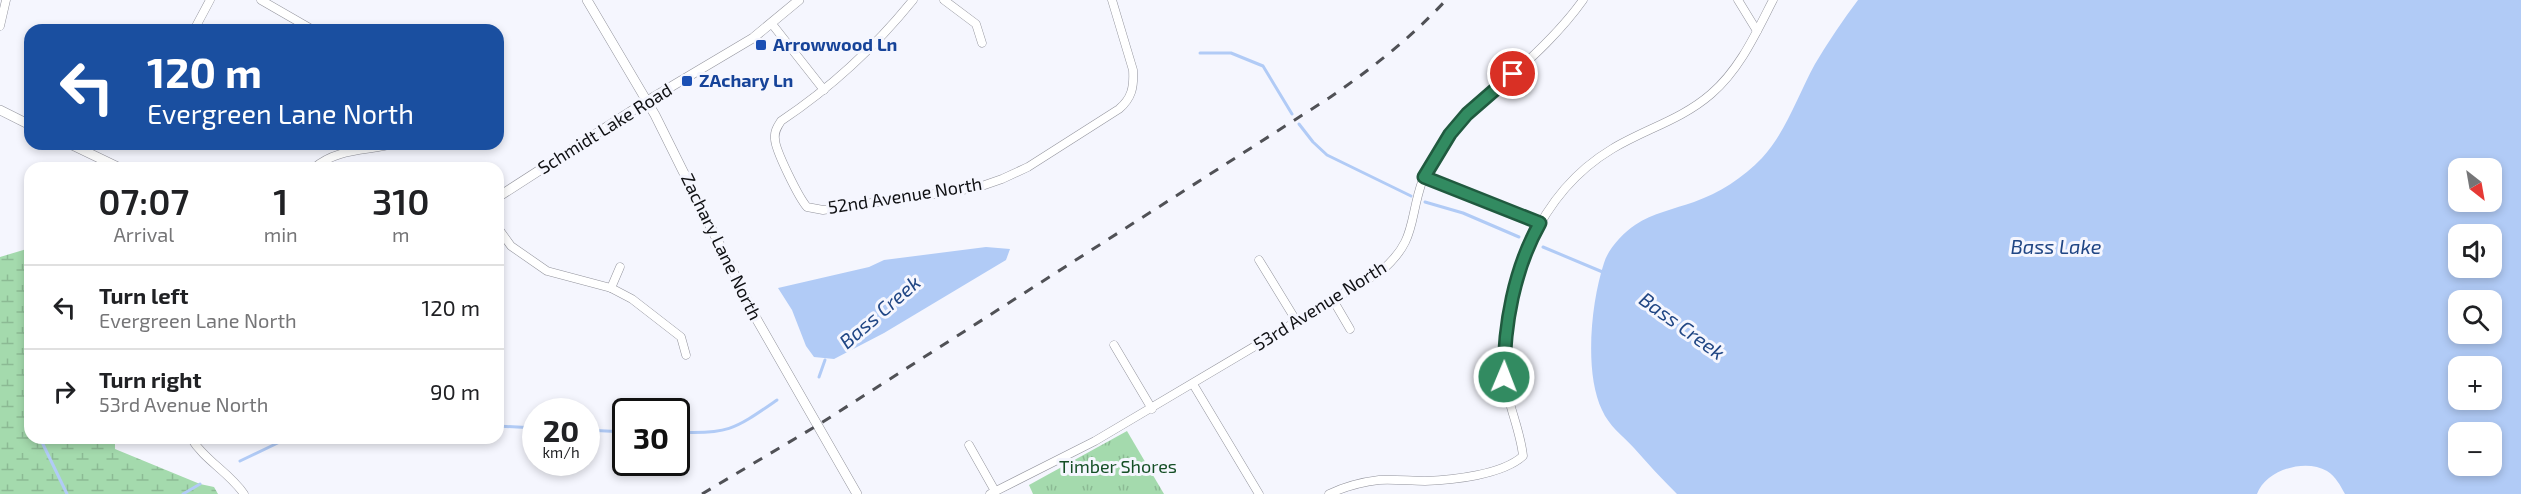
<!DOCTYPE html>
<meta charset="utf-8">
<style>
body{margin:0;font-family:"Exo 2",sans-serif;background:#f6f6f6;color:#202124;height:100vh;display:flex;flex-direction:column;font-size:22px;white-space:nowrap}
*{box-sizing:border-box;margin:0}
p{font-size:20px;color:#757577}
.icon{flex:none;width:33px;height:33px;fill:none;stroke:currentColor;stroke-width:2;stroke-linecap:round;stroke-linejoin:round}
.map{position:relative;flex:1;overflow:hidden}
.drawer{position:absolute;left:24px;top:162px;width:480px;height:282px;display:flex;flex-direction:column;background:#fff;border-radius:18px;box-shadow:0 3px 9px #0003}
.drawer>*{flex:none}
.guide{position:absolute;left:24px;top:24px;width:480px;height:126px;border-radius:18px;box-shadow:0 3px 9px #0003;background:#1a4fa0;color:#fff;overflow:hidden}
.needle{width:39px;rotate:149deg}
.tools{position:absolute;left:2448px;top:158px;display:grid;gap:12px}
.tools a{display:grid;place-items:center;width:54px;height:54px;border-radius:12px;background:#fff;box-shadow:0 3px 9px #0003;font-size:30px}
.speed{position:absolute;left:522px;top:398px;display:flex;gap:12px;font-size:30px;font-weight:700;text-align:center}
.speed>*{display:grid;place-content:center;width:78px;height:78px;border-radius:50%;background:#fff;box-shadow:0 3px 9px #0003;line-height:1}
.speed small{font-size:15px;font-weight:400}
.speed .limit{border:3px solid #111;border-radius:9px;background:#fff;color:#111}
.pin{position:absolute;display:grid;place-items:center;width:51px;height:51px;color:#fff;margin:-26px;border:3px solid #fff;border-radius:50%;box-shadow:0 2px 6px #0007}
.me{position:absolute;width:66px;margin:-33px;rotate:1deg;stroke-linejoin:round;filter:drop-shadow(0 0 4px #0008)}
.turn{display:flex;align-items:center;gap:21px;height:126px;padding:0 24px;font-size:27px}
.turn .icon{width:78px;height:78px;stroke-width:2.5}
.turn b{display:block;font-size:42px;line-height:51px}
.eta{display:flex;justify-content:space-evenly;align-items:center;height:102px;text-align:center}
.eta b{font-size:36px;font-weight:600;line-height:42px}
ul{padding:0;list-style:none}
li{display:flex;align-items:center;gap:18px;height:84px;padding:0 24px;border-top:2px solid #e0e0e0}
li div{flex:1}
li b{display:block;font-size:22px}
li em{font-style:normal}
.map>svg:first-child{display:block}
</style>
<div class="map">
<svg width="2521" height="494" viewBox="0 0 2521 494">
<defs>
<pattern id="grass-tufts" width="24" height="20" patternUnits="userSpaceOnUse" patternTransform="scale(1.5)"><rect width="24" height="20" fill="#a4daad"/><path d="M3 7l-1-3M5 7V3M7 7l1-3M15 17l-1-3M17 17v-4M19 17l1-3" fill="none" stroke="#8cba94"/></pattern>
<pattern id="wetland-marsh" width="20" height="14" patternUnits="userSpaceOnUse" patternTransform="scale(1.5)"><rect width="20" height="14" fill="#a4daad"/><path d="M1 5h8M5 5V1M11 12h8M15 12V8" fill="none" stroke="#8cba94"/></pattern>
</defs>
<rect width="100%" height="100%" fill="#f5f6fe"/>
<polygon fill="url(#grass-tufts)" points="1127,431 1164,494 1033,494 1029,485"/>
<polygon fill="url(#wetland-marsh)" points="30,248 30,438 115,438 115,449 200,484 214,487 218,494 0,494 0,257"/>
<g fill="#b1cbf6" fill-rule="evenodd">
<path d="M1858,0H2521V494H2345C2340,485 2336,477 2327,471C2305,458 2266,470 2257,494H1677C1662,479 1648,464 1634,448C1622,435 1609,426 1602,410C1584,373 1591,302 1604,263C1608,249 1623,233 1635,225C1653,213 1674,209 1694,202C1719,193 1743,178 1762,158C1786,132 1798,95 1815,64C1828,42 1843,20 1858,0ZM2458,168H2492V201H2458ZM2458,234H2492V267H2458ZM2458,300H2492V333H2458ZM2458,366H2492V399H2458ZM2458,432H2492V465H2458Z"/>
<polygon points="986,247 1010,249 1006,260 884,333 834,359 814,357 806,346 792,310 778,288 869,267 884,260"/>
</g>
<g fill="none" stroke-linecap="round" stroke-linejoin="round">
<g stroke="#b1cbf6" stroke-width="3">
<polyline points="1200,53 1231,53 1263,66 1292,114"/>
<polyline points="1299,124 1313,142 1327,155 1411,196"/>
<polyline points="1425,202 1463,213 1519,237"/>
<polyline points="1543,247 1605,273"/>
<polyline points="819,377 825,360"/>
<polyline points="498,426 536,428"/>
<polyline points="586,430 626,432"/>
<path d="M676,432C728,435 735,429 777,400"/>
<polyline points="40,438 67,494"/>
<polyline points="240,461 288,438"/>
<polyline points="183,494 200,484"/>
</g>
<g stroke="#92939c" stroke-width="9">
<g id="minor">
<polyline points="261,0 313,30"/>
<path d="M913,0C875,47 832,87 781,121C777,127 774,132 775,139C775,150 799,198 807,207L823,210L976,188L1002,179L1028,167L1119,109C1132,98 1134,87 1133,70L1112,0"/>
<polyline points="944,0 976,24 982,43"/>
<polyline points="1738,0 1757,31"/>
<polyline points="772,24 824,90"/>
<polyline points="0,26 6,0"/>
<polyline points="194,30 210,0"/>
<path d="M314,168C337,148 367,151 394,144"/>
<polyline points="1424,177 1540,223"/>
<polyline points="498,228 511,246 547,271 611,288 632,299 681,337 686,355"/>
<polyline points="1259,260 1297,322"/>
<polyline points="611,288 620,267"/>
<polyline points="1333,300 1350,329"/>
<polyline points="1114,345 1152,409"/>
<polyline points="1193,384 1259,494"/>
<path d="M191,438C204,460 229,472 244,494"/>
<polyline points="969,445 995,491"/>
<path d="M990,494L1095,441L1380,272C1418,240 1408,220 1423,179C1429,164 1440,149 1449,136C1464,114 1485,99 1504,82C1533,57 1561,31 1583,0"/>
<path d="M1329,494C1344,487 1362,482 1379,480C1394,479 1410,481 1425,481C1453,480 1502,475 1523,456C1520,426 1504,398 1504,367C1505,283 1537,194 1612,149C1645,129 1681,120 1711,94C1740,69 1756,33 1773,0"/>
</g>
</g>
<g stroke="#92939c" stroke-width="10">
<g id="tertiary">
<polyline points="587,0 655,115 756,318 857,494"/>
<polyline points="0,110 30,125"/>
<polyline points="70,144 120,168"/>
<polyline points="498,197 647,101 753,38 799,0"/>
</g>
</g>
<use href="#minor" stroke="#fff" stroke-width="8"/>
<use href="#tertiary" stroke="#fff" stroke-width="9"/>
<path stroke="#505156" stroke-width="3" stroke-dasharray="10 10" stroke-linecap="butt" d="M702,494L818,425L1329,98C1371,69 1411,38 1446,0"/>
</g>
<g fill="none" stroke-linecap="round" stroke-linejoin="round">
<g stroke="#205a3f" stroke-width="15">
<path id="route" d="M1504,377C1504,325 1514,269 1540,223L1424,177L1450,134L1467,114L1513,74"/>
</g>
<use href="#route" stroke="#328b61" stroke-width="10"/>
</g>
<g fill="#1a4fb4" stroke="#f5f6fe" stroke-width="2">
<rect x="755" y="39" width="12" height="12" rx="3"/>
<rect x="681" y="75" width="12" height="12" rx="3"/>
</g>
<g text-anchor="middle" stroke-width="6" stroke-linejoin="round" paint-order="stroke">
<g font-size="18" font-weight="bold" fill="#164399" stroke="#f5f6fe" text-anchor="start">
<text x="773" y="51">Arrowwood Ln</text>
<text x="699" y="87">ZAchary Ln</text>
</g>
<g font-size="18" fill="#0f1013" stroke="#f5f6fe">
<text transform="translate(605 129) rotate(-32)" y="6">Schmidt Lake Road</text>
<text transform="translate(905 196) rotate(-9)" y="6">52nd Avenue North</text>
<text transform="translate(721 247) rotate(64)" y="6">Zachary Lane North</text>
<text transform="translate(1320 306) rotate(-32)" y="6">53rd Avenue North</text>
</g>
<g font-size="18" fill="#154f26" stroke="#f5f6fe">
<text x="1118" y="473">Timber Shores</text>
</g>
<g font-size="20" font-style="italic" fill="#204684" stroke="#f5f6fe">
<text x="2056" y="254">Bass Lake</text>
<text transform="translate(880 312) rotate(-41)" y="7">Bass Creek</text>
<text transform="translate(1682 326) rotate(36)" y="7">Bass Creek</text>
</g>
</g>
</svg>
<div class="tools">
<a><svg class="needle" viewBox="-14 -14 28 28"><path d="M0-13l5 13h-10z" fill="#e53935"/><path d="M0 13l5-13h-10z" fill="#757577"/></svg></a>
<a><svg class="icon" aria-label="sound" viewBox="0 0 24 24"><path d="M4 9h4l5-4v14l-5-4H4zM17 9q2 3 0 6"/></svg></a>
<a><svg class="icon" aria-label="search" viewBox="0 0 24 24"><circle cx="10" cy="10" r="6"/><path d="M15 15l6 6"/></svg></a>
<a>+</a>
<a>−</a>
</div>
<div class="speed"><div>20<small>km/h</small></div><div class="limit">30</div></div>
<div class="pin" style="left:1513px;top:74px;background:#d93025"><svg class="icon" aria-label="arrive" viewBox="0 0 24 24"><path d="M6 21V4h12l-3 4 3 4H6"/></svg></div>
<svg class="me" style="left:1504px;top:377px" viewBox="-20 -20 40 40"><circle r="17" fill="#328b61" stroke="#fff" stroke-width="3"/><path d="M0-11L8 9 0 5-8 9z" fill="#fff"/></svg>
<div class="guide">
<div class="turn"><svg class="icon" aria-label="left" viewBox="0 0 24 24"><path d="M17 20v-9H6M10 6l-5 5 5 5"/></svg><div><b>120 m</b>Evergreen Lane North</div></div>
</div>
<section class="drawer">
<div class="eta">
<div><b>07:07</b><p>Arrival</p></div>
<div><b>1</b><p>min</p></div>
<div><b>310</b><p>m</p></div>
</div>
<ul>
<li><svg class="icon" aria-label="left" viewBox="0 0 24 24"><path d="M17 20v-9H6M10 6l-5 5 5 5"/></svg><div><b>Turn left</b><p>Evergreen Lane North</p></div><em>120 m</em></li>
<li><svg class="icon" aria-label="right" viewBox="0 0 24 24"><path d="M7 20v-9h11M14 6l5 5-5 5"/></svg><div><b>Turn right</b><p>53rd Avenue North</p></div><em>90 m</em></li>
</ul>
</section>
</div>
